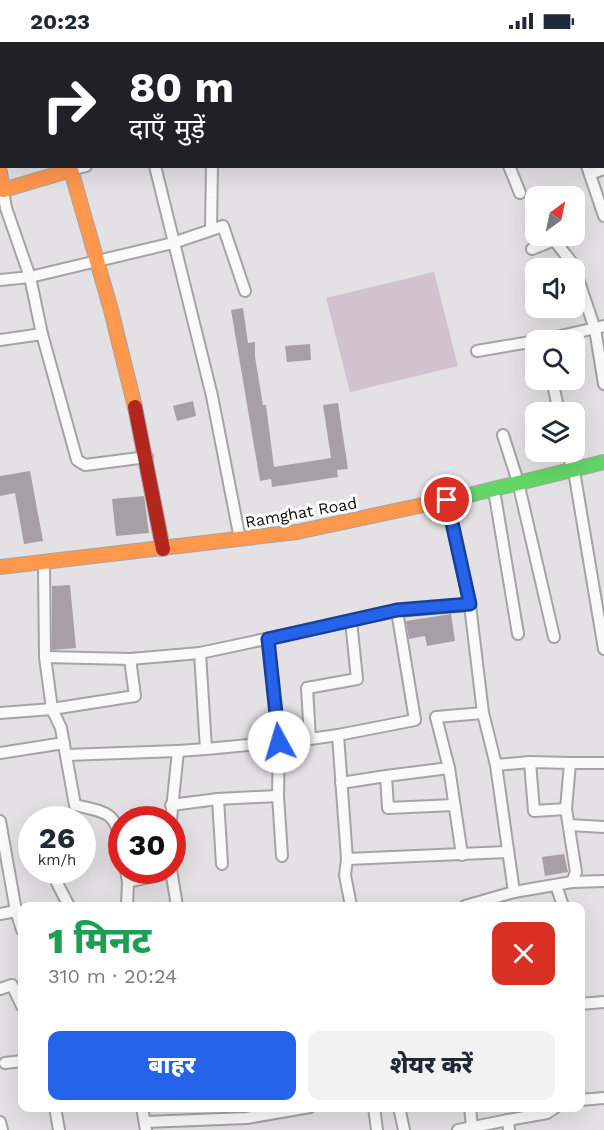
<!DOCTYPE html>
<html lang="hi">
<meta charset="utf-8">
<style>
body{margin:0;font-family:"Work Sans","Noto Sans Devanagari",sans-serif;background:#f2f2f3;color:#1f2937;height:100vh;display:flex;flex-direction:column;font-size:22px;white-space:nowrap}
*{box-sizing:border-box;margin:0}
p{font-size:20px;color:#747a83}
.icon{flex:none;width:33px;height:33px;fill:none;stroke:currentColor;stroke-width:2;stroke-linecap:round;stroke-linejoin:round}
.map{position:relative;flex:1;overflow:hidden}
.drawer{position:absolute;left:18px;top:860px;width:567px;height:210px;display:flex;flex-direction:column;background:#fff;border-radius:12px;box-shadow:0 6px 24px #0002}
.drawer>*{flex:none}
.hud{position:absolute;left:0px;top:0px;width:604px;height:126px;box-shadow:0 6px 24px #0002;background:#202124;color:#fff;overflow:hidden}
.needle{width:39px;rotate:33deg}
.fabs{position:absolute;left:525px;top:144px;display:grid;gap:12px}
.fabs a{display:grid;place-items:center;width:60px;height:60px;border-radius:12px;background:#fff;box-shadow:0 6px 24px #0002;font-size:30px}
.speed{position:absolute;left:18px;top:764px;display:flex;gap:12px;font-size:30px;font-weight:700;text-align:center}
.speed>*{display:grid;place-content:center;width:78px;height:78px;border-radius:50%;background:#fff;box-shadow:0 6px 24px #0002;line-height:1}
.speed small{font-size:15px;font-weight:400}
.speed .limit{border:9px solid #d22;background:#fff;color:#111}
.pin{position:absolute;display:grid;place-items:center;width:51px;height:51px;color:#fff;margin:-26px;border:3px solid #fff;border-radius:50%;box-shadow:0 2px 6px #0007}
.me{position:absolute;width:66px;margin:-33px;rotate:354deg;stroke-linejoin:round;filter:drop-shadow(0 0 4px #0008)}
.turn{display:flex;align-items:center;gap:21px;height:126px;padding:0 30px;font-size:27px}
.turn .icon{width:78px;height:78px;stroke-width:2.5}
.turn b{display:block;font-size:42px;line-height:51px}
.round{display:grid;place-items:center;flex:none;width:63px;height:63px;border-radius:12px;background:#f2f2f3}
.head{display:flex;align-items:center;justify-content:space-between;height:102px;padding:0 30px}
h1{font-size:36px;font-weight:800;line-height:45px;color:#1e9e55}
.action{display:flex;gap:12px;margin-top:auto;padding:12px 30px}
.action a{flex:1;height:69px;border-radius:12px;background:#2563eb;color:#fff;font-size:24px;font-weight:800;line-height:69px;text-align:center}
.action a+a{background:#f2f2f3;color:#1f2937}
.status{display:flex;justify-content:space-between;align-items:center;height:42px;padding:0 30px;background:#fff;direction:ltr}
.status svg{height:16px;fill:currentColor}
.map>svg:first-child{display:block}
</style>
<div class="status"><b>20:23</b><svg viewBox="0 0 49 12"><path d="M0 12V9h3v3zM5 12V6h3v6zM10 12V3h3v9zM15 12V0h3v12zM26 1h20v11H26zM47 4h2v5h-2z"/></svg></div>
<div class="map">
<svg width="604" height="1088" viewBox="0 0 604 1088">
<rect width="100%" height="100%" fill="#e3e1e3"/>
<polygon fill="#d1c2ce" points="434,230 458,324 350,350 326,256"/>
<g fill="#a69fa5">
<polygon points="243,266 248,301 255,300 255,315 263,363 266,363 274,425 331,416 323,363 338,361 348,427 337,428 338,435 272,445 271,437 260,439 231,268"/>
<polygon points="310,302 311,318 287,320 285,304"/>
<polygon points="193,359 196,374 177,379 173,364"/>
<polygon points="30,429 43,499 24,502 15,451 0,454 0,434"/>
<polygon points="144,454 149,491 116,494 112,457"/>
<polygon points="70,543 76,606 52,608 52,544"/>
<polygon points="451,572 455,599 427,604 425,594 409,597 406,579"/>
<polygon points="564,812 568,830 545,834 542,815"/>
</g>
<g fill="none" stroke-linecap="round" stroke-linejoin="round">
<g stroke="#a5a4a5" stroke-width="14">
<g id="street">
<polyline points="58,0 59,2"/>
<polyline points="145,0 145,2"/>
<polyline points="354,0 354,2"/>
<polyline points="462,0 463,2"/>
<polyline points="549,0 549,2"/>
<polyline points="21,2 23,0"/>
<polyline points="117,2 120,0"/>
<polyline points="198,2 202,0"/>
<polyline points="496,2 500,0"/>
<polyline points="0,15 2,14"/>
<polyline points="603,24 604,23"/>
<polyline points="0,96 2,95"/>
<polyline points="155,124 212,354 240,497"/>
<polyline points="509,124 520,151"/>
<polyline points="587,124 604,174"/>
<polyline points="71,128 86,124"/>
<polyline points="590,132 604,127"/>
<polyline points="3,148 6,166 30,235 42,292 77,418 85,423 147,415"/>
<polyline points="211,187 212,124"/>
<polyline points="532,207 554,198 573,222 595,287 604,342"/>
<polyline points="0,238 30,235 173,201 223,184 245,249"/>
<polyline points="0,298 42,292"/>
<polyline points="543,298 604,284"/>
<polyline points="477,309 536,299"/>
<polyline points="552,338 559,370"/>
<polyline points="503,393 518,440 554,595"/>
<polyline points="568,410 572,427"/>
<polyline points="575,435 604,607"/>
<polyline points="495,454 518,592"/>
<polyline points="447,458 470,563 483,671 496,723 514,850"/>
<path d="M44,528L45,615L52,667L61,686L75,763C105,770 116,769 122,803"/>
<polyline points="268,597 279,700 278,754 282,814"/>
<polyline points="200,611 397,569"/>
<polyline points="45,615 130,617 200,611 206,707 178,709 171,777"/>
<polyline points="0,671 52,667 135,654 130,617"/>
<polyline points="338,693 310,697 307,646 357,637 351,579"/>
<polyline points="206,707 279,700"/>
<polyline points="0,711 64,701"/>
<polyline points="66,713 178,709"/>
<polyline points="530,720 534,769 566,767"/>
<polyline points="570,721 604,721"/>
<polyline points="496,723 530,720 570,721 566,767 576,830 572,840"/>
<polyline points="449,726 386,734 388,766 454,763"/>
<polyline points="341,741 386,734"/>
<polyline points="171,763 218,757"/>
<polyline points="0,779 16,869 0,872"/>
<polyline points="569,783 604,785"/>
<polyline points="462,813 449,726 436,675 483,671"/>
<polyline points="347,817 507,810"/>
<polyline points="222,822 218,757 278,754"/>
<polyline points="126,828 128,840 127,864"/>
<polyline points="171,828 177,864"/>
<polyline points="128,840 171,830"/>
<polyline points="57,841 69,864"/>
<polyline points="556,843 563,864"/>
<polyline points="351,864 345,833 347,817 338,693 415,678 397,569 470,563"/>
<polyline points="465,864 514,850 572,840 604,839"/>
<polyline points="16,869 22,888"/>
<polyline points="0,947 12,943 22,964"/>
<polyline points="580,962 604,960"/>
<polyline points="5,1021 22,1019"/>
<polyline points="580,1058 604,1056"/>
<polyline points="55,1065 59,1088"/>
<polyline points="142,1065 146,1088"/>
<polyline points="374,1065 377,1088"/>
<polyline points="399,1065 404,1088"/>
<polyline points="470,1065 472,1085"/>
<polyline points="0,1080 2,1088"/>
<polyline points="145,1080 247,1076 310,1065"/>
<polyline points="458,1088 508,1078"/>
<polyline points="509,1088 508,1078 547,1071 556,1065"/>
</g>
</g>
<g stroke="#a5a4a5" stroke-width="16">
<polyline id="fast" points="465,454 604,420"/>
</g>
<g stroke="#a5a4a5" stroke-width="16">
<g id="slow">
<polyline points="0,130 3,148 71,128 111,268 135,365"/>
<polyline points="0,525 297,490 465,454"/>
</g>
</g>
<g stroke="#a5a4a5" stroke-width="16">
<polyline id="jam" points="135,365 163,507"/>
</g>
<use href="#street" stroke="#fbfafb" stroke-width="10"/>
<use href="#fast" stroke="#63d668" stroke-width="14"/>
<use href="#slow" stroke="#ff974d" stroke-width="14"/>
<use href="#jam" stroke="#b3261e" stroke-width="14"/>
</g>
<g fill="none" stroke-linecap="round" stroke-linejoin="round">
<g stroke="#184099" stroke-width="15">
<polyline id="route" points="279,700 268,597 397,568 470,562 447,458"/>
</g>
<use href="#route" stroke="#2563eb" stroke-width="10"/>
</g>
<g text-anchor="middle" stroke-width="6" stroke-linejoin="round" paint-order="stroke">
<g font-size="16" fill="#0c0b0c" stroke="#fff">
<text transform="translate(301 470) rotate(-10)" y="6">Ramghat Road</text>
</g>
</g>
</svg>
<div class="fabs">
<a><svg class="needle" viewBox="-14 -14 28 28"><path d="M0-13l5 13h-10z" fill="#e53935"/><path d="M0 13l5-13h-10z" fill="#747a83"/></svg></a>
<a><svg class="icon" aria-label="sound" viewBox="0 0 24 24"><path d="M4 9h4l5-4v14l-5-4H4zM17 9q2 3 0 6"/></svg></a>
<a><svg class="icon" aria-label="search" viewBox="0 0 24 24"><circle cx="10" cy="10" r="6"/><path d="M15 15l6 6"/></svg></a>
<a><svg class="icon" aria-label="layers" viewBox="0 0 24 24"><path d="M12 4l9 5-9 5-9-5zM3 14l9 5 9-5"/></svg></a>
</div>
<div class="speed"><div>26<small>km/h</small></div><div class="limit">30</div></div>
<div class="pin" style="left:447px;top:458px;background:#d93025"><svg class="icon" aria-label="arrive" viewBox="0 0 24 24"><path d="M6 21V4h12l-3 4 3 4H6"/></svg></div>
<svg class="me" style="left:279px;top:700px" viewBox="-20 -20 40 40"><circle r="19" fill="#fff"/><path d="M0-13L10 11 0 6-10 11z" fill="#2563eb"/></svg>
<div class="hud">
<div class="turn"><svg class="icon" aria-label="right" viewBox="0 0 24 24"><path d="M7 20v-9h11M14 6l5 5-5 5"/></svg><div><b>80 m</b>दाएँ मुड़ें</div></div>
</div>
<section class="drawer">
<div class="head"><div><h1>1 मिनट</h1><p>310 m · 20:24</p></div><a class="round" style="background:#d93025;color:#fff"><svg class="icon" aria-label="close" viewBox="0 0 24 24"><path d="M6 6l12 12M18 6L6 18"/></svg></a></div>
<div class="action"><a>बाहर</a><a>शेयर करें</a></div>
</section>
</div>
